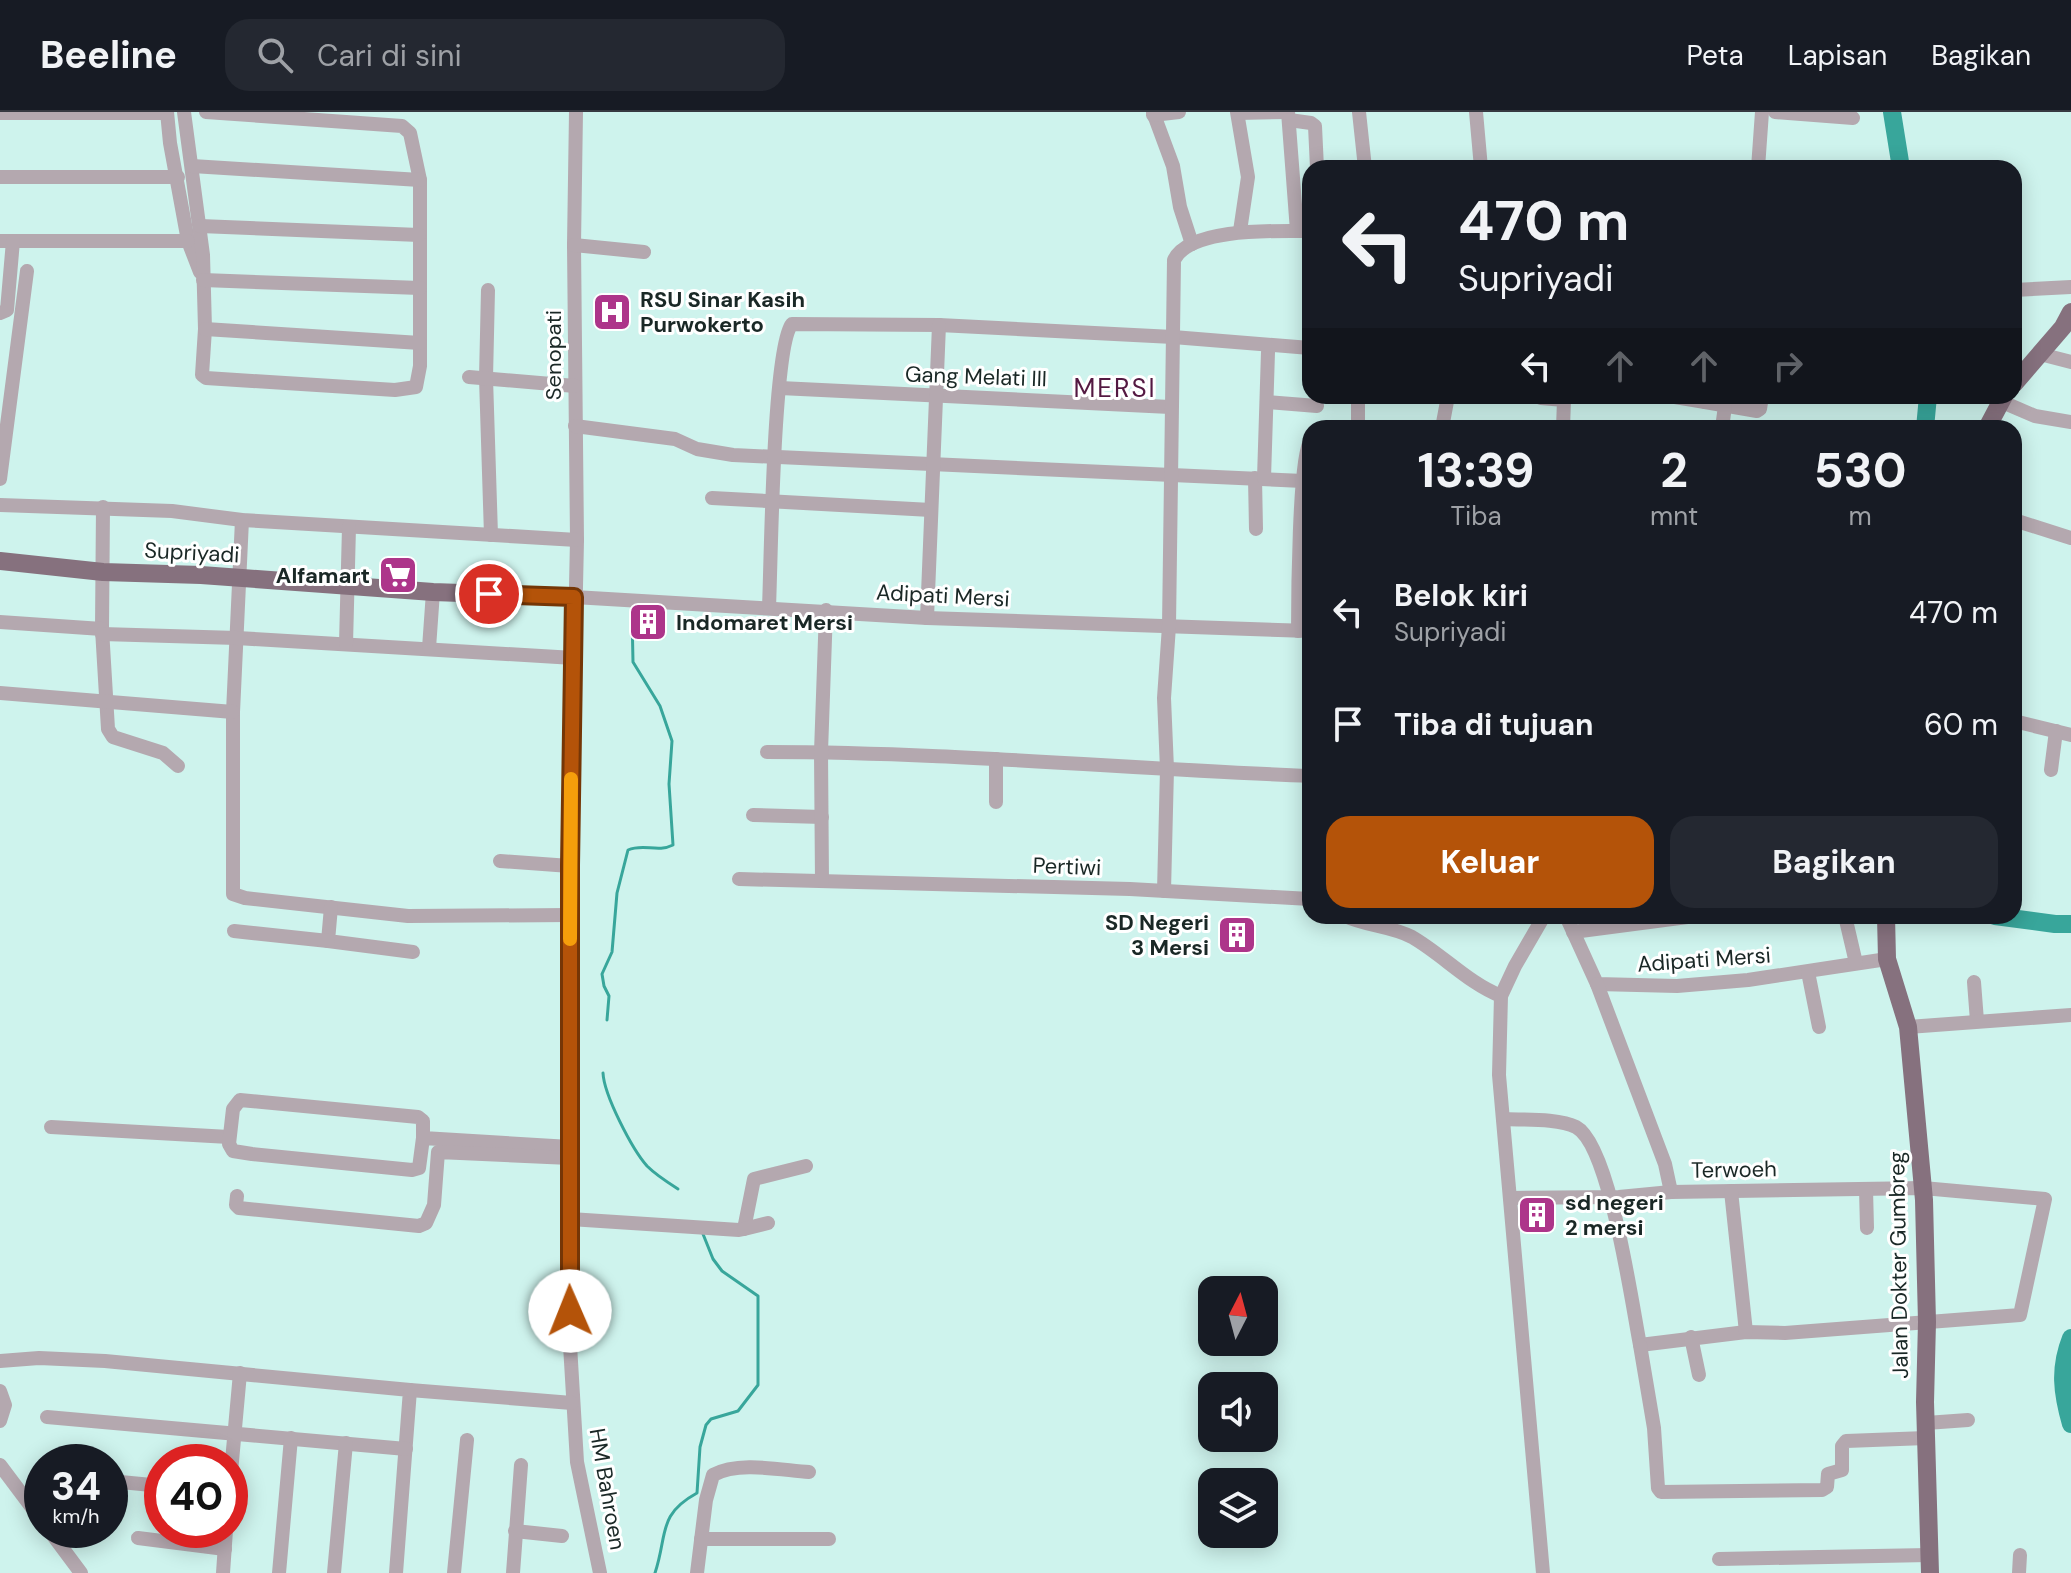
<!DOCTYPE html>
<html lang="id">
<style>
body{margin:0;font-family:"DM Sans",sans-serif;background:#242831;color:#f1f3f6;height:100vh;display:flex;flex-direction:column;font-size:30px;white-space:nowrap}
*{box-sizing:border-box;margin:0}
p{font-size:26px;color:#9ea1a6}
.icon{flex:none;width:44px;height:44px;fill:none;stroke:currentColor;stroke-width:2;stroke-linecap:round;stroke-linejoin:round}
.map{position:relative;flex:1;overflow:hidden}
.panel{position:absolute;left:1302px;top:308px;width:720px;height:504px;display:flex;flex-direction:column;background:#171b24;border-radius:24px;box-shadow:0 4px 20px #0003}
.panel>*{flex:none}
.guide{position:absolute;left:1302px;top:48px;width:720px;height:244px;border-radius:24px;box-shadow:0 4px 20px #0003;background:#171b24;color:#f1f3f6;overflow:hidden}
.needle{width:52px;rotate:6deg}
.fabs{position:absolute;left:1198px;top:1164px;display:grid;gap:16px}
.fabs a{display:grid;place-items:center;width:80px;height:80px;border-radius:16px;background:#171b24;box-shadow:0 4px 20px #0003;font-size:40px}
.speed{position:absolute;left:24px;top:1332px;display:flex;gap:16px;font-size:40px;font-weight:700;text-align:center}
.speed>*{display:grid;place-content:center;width:104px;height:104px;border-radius:50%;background:#171b24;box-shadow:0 4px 20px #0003;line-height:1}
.speed small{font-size:20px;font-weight:400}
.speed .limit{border:12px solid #d22;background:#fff;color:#111}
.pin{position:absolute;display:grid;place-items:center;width:68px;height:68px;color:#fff;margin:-34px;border:4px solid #fff;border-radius:50%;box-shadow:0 2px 8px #0007}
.me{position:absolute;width:88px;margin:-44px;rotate:359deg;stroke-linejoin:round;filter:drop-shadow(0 0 6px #0008)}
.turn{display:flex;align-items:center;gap:28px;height:168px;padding:0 24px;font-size:36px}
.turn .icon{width:104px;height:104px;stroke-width:2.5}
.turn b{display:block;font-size:56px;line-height:68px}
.lanes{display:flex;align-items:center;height:76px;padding:0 24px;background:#0003;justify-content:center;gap:40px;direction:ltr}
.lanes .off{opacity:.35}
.eta{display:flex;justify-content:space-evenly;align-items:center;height:136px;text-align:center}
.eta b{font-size:48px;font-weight:700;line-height:56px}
.primary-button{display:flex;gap:16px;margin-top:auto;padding:16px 24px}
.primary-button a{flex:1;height:92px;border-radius:24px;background:#b45309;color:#fff;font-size:32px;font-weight:700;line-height:92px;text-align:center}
.primary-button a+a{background:#242831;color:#f1f3f6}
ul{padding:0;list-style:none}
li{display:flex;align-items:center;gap:24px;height:112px;padding:0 24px}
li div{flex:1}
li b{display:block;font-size:30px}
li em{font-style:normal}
header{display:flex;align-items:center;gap:48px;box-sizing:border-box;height:112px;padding:0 40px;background:#171b24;border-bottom:2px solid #363941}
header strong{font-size:38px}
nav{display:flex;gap:44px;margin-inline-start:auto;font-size:28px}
.search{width:560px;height:72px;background:#242831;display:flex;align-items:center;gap:20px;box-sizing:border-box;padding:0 28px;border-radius:24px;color:#9ea1a6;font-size:30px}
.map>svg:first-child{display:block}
</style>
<header>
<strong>Beeline</strong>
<div class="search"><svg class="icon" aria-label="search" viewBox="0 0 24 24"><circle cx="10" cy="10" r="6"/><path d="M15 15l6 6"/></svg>Cari di sini</div>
<nav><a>Peta</a><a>Lapisan</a><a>Bagikan</a></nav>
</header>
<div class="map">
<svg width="2071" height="1461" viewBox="0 0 2071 1461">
<rect width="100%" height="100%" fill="#cef3ed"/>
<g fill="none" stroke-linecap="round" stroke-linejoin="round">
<g stroke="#38a69b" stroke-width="3">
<path d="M607,908L609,884L604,874L602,862L612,840L617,781L628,738C644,731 657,741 673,733L669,672L672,629L660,594L633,550L632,502"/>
<path d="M603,961C604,983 632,1037 647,1054C656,1063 667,1070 678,1077"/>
<path d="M655,1461C668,1422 657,1403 697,1381L700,1335L706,1313L711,1307L738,1299L758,1273V1184L722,1159L713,1147L703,1122"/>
</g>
<g stroke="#38a69b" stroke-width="18">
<polyline points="1892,0 1901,56"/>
<polyline points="1925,316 1928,284"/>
<polyline points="1995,804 2055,812 2071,812"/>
<path d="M2071,1226C2059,1256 2062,1281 2071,1312"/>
</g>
<g stroke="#b4a8af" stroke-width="14">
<polyline points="167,0 170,31 188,129 200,160"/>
<polyline points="184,0 203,143 205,217 202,263 206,266 395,278 416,275 420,254 420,68 410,21 402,14 206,0"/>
<polyline points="576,0 574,133 577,428 570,754 570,1233 577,1350 600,1461"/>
<polyline points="1153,0 1173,54 1180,95 1192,132"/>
<polyline points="1237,0 1248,65 1240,119"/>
<polyline points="1288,0 1297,119"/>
<polyline points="1359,0 1365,56"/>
<polyline points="1476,0 1481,56"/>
<polyline points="1775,0 1853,6"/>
<polyline points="0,1 167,1"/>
<polyline points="1238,1 1287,0"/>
<polyline points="1153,3 1179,0"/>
<polyline points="1289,8 1311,11 1315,14 1317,56"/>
<polyline points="192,54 420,68"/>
<polyline points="1758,56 1762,0"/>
<polyline points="0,65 178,65"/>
<polyline points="200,114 419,123"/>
<polyline points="0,129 188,129"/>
<polyline points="574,133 644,140"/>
<polyline points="203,168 420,176"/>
<polyline points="488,178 486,266 491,423"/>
<polyline points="2014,178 2071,175"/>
<polyline points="0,201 7,198 13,129"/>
<polyline points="205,217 420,231"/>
<polyline points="2040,242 2071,250"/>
<polyline points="469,265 575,274"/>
<polyline points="780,276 1170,295"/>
<polyline points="1358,284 1358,316"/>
<polyline points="1669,284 1705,290 1706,284"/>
<polyline points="1541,286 1564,288 1563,316"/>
<polyline points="2000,289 2035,304 2071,310"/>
<polyline points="1267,290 1317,294"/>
<polyline points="1705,290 1757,299 1760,297 1762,284"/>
<polyline points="575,314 675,327 697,337 733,343 1303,369"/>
<polyline points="1442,316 1448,284"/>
<polyline points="1722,316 1725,294"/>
<polyline points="1255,366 1256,417"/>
<polyline points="1264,366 1268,240"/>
<polyline points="0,367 27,159"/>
<polyline points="712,386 931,398"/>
<polyline points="0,393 172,399 242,408 577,428"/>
<polyline points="103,395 102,517 108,617 113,625 163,641 178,654"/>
<polyline points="242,408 233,600 233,782 245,786 408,804 570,803"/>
<polyline points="2014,408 2071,426"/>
<polyline points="574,485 927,506 1310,519"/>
<path d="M769,495C771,452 773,234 792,212L939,213L1173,225L1310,236"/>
<polyline points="927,506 939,213"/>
<polyline points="0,510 102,517"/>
<path d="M1298,519C1298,493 1299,343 1310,330"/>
<polyline points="102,522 237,526 574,546"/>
<polyline points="346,532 349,415"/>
<polyline points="429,536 433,480"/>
<polyline points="0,581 233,600"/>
<polyline points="2014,609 2071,623"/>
<path d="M767,640C948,640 1129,657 1310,664"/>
<polyline points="2051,658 2056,619"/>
<polyline points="996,690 996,647"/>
<polyline points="753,703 822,705"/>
<polyline points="500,749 570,754"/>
<polyline points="739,767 1130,777 1310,787"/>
<polyline points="822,769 821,640 826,498"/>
<path d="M1164,779L1167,657L1164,586L1169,514L1174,148C1190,115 1278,119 1310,119"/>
<polyline points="331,795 328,829 413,840"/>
<path d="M1345,804C1366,814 1391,814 1412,825C1443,843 1468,871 1501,884"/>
<polyline points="1566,804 1597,872 1677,874 1748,868 1887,847"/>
<polyline points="1845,804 1856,851"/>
<polyline points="234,819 328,829"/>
<polyline points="1573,820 1695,804"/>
<polyline points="1808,860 1819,915"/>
<polyline points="1974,870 1977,909"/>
<polyline points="1908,915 2071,903"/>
<path d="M1503,1007C1523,1008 1559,1006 1576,1015C1610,1033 1632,1193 1640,1233L1746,1220L1785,1221L2020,1203L2045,1087L1923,1076L1671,1080L1665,1052L1597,872"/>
<polyline points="51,1015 229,1025"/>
<polyline points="423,1026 423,1009 418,1005 240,988 233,997 229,1032 233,1039 252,1042 412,1058 419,1056 423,1026 570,1035"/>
<polyline points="1866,1077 1867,1116"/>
<polyline points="1731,1079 1746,1220"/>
<polyline points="237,1084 236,1093 239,1096 419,1114 426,1111 434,1093 438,1040 570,1046"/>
<polyline points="1510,1086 1619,1085 1671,1080"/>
<polyline points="570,1107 739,1118 744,1117 754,1067 806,1054"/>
<polyline points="744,1117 768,1111"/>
<polyline points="1691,1225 1699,1263"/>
<polyline points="1640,1233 1654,1316 1658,1376 1661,1380 1822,1378 1827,1375 1828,1362 1842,1358 1842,1334 1846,1329 1926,1326"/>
<polyline points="0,1249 39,1246 105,1249 410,1278 396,1461"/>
<polyline points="410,1278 572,1291"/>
<polyline points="0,1279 5,1293 0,1309"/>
<polyline points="47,1305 406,1337"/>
<polyline points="1926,1311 1968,1308"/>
<polyline points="0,1353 42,1409"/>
<polyline points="110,1369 162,1374"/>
<polyline points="230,1371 240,1261"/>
<polyline points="49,1418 81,1461"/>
<polyline points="515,1419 562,1424"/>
<polyline points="138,1426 225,1437"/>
<polyline points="701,1427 829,1427"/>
<polyline points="1719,1447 1929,1443"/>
<polyline points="223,1461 226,1418"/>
<polyline points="279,1461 291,1326"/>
<polyline points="334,1461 346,1331"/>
<polyline points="454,1461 467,1328"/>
<polyline points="513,1461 521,1353"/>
<path d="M697,1461L706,1388L713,1363C739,1349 780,1358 809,1360"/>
<polyline points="1543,1461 1499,963 1501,884 1515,854 1544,804"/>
<polyline points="2019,1461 2020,1443"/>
</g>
<g stroke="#86717e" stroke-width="18">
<polyline points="2014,272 2063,215 2071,200"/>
<polyline points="1987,316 2004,284"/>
<polyline points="0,449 103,460 201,463 433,480 574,485"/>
<polyline points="1886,804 1887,847 1908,915 1924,1088 1927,1210 1925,1290 1930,1461"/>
</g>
</g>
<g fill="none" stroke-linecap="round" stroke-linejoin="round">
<g stroke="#753606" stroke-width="20">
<polyline id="route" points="489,482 574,485 570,754 570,1199"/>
</g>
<use href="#route" stroke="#b45309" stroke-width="14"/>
<polyline stroke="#f59e0b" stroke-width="14" points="570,827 571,667"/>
</g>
<defs>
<g id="hospital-square" transform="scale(2)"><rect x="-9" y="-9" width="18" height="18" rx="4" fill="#ad358a" stroke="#fff"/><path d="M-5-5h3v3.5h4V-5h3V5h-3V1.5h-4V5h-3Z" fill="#fff"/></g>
<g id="supermarket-square" transform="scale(2)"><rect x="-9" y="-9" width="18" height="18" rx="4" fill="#ad358a" stroke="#fff"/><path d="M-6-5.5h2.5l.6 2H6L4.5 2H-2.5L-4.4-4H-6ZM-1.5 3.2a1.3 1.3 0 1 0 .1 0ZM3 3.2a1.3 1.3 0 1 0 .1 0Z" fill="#fff"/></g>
<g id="building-square" transform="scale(2)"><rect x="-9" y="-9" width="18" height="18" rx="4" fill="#ad358a" stroke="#fff"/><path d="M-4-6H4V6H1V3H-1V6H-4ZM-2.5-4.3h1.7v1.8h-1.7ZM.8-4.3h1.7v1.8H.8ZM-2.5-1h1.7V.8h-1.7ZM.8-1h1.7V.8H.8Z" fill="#fff"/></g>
</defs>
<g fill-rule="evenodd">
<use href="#hospital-square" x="612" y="200"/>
<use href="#supermarket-square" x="398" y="463"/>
<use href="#building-square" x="648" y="510"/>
<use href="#building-square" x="1237" y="823"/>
<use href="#building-square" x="1537" y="1103"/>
</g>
<g text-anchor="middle" stroke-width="6" stroke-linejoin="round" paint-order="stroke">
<g font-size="22" font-weight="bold" fill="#1a2826" stroke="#fff" text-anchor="start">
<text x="640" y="195">RSU Sinar Kasih<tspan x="640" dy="25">Purwokerto</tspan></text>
<text x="370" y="471" text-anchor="end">Alfamart</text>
<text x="676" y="518">Indomaret Mersi</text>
<text x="1209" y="818" text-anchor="end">SD Negeri<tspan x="1209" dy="25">3 Mersi</tspan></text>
<text x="1565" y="1098">sd negeri<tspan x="1565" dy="25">2 mersi</tspan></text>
</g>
<g font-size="22" fill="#1a2826" stroke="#fff">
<text transform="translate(553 243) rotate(-90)" y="8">Senopati</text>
<text transform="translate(976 264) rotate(2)" y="8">Gang Melati III</text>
<text transform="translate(192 440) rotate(3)" y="8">Supriyadi</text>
<text transform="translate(943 483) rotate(3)" y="8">Adipati Mersi</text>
<text transform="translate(1067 754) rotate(2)" y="8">Pertiwi</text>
<text transform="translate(1704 847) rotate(-4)" y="8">Adipati Mersi</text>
<text transform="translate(1734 1057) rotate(-1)" y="8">Terwoeh</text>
<text transform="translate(1898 1153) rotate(-91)" y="8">Jalan Dokter Gumbreg</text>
<text transform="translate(608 1377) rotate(80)" y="8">HM Bahroen</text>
</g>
<g font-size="26" letter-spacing="2" fill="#531942" stroke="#fff">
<text x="1115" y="285">MERSI</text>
</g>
</g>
</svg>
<div class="fabs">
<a><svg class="needle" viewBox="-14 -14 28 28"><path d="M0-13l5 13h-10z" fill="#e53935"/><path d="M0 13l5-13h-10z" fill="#9ea1a6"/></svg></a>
<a><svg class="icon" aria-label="sound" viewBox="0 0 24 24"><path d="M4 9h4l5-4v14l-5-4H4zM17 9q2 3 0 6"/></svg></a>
<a><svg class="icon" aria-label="layers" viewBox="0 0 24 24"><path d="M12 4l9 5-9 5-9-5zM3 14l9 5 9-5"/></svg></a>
</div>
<div class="speed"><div>34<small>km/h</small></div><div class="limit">40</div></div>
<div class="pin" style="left:489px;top:482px;background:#d93025"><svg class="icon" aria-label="arrive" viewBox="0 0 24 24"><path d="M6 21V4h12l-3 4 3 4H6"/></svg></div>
<svg class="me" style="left:570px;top:1199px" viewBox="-20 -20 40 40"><circle r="19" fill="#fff"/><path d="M0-13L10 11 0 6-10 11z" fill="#b45309"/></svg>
<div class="guide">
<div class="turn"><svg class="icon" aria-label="left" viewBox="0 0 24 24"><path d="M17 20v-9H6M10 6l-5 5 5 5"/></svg><div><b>470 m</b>Supriyadi</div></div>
<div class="lanes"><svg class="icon" aria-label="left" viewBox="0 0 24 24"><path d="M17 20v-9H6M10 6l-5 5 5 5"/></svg><svg class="icon off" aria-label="ahead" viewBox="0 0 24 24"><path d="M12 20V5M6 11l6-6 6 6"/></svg><svg class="icon off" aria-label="ahead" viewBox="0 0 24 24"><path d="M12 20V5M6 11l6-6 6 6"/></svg><svg class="icon off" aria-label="right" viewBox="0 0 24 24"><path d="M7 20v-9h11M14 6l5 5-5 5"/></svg></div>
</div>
<section class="panel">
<div class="eta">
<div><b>13:39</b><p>Tiba</p></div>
<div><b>2</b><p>mnt</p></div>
<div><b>530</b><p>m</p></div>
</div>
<ul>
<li><svg class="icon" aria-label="left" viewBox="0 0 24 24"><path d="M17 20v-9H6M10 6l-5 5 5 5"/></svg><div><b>Belok kiri</b><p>Supriyadi</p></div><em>470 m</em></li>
<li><svg class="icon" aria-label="arrive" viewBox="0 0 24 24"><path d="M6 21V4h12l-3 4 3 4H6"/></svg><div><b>Tiba di tujuan</b></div><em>60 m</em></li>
</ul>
<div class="primary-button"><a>Keluar</a><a>Bagikan</a></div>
</section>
</div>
